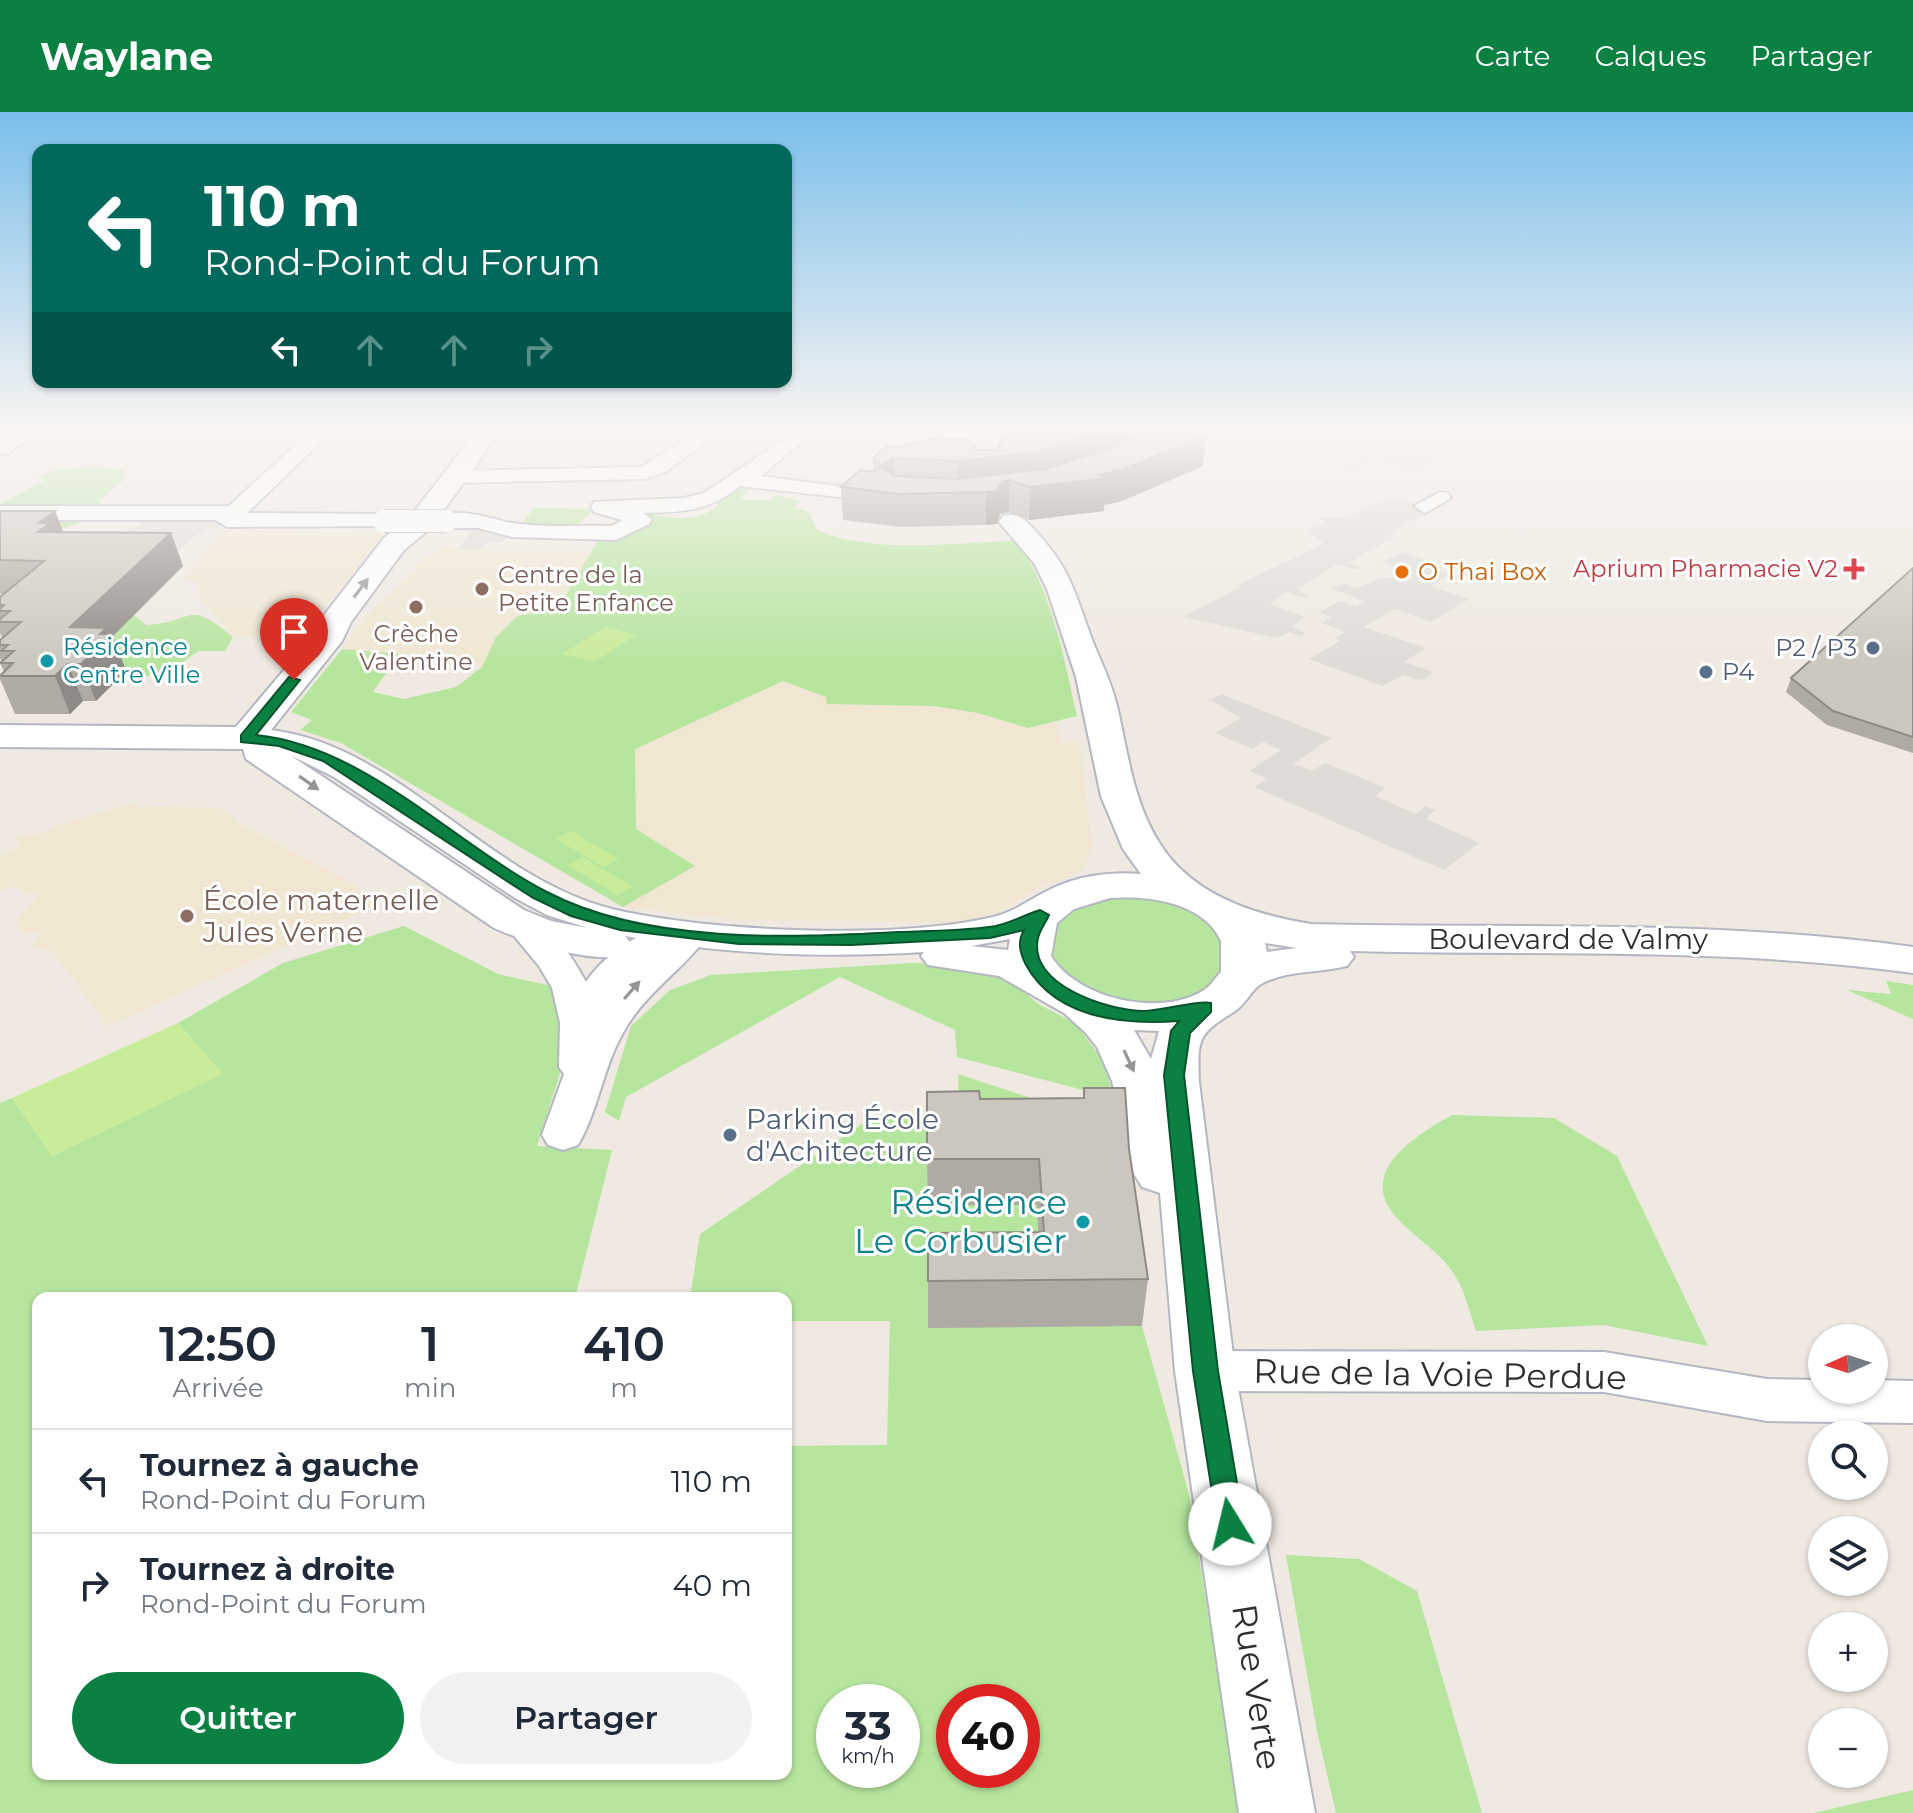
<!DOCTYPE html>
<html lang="fr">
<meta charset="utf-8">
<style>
body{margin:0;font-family:Montserrat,sans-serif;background:#f2f2f3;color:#1f2937;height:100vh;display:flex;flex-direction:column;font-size:30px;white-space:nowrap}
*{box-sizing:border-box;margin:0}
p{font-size:26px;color:#747a83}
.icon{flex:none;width:44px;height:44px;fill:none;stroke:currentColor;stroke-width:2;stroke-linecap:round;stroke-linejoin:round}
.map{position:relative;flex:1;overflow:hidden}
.side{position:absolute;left:32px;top:1180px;width:760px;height:488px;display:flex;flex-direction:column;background:#fff;border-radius:16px;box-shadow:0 2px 6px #0004}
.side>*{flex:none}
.hud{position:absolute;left:32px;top:32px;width:760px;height:244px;border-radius:16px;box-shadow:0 2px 6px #0004;background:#00695c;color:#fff;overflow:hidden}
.needle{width:52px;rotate:267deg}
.tools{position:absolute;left:1808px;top:1212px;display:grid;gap:16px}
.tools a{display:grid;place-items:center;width:80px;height:80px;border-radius:50%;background:#fff;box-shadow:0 2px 6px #0004;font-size:40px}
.speed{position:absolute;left:816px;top:1572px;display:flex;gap:16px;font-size:40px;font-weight:700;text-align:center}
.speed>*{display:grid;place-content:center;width:104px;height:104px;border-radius:50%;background:#fff;box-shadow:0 2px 6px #0004;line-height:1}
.speed small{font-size:20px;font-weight:400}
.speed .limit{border:12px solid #d22;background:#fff;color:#111}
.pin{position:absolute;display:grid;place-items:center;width:68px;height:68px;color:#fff;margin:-82px -34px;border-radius:50% 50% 50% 0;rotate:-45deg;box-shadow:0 0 8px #0007}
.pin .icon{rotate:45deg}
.me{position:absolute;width:88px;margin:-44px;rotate:351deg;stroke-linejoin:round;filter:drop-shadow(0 0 6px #0008)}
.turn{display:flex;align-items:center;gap:28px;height:168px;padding:0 40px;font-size:36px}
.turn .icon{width:104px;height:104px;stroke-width:2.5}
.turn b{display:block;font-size:56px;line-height:68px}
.lanes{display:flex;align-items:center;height:76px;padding:0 40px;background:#0003;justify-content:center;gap:40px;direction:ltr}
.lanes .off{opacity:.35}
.eta{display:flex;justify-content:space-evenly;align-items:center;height:136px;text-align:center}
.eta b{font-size:48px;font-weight:600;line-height:56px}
.button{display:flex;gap:16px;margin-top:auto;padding:16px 40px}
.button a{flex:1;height:92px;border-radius:48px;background:#0b8043;color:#fff;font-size:32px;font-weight:600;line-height:92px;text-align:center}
.button a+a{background:#f2f2f3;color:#1f2937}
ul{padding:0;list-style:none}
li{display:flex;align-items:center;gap:24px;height:104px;padding:0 40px;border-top:2px solid #e0e1e3}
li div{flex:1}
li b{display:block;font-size:30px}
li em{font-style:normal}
header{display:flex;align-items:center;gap:48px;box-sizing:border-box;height:112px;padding:0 40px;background:#0b8043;color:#fff}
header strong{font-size:38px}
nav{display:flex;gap:44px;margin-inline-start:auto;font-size:28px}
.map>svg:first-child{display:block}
</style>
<header>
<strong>Waylane</strong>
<nav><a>Carte</a><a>Calques</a><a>Partager</a></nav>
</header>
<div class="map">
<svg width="1913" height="1701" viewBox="0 0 1913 1701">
<rect width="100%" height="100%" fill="#efe9e1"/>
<g fill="#f0e6d1">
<polygon points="226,418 385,421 302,524 235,524 199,488 198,469 181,469 204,447 194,446"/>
<polygon points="439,435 495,439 593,439 558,497 517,504 496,525 482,554 343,537 370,500"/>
<polygon points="783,569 826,585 827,592 934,594 978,601 1028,616 1055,610 1061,631 1080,631 1092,735 1084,756 1067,766 1044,772 1001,799 960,811 738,808 623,795 695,754 636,717 635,637"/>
<polygon points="125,693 221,696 240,712 347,768 374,788 367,798 108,914 52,839 32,835 43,820 23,820 15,810 39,783 25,782 16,774 0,780 0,743 20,735 15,726 47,720 52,715"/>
</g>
<g fill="#b6e59e" fill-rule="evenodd">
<path d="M93,354L124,358L125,367L98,389L106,397C81,418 32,422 0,422V392L44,369L37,365L51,359Z"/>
<path d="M721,372L751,376L741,385L746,388H770L776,383L801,389L794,396L809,400L816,417C867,443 960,430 1017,429C1053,481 1063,544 1077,604L1028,616L978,601L934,594L827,592L826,585L783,569L635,637L636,717L695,754L623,795L341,631L300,618L312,608L291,600L342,537L399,542L373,580L404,587L456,575L482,555L496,525L517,504L558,497L603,420L649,410L620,396C651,399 689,418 717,394Z"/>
<polygon points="533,396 595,397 577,413 523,411"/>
<path d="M128,491L135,504L147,513C197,509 187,487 233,525L225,539H198L178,554L148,564L114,559L70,541Z"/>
<path d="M1142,784C1191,796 1221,799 1226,855C1201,895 1138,903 1096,885C1080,878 1065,861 1051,851L1048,824C1066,788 1106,786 1142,784Z"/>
<path d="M404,814L498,862L556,875L562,955L537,1034L612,1038L575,1186H38V1662H786V1334L887,1333L890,1209H786V1186H690L700,1122L875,1003L959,1001L958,962L1037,988V1093L1042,1166L928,1215L1142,1214L1189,1382L1240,1701H0V991L12,986L52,1044L222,962L178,911L283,851ZM834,1590H902V1658H834ZM954,1590H1022V1658H954Z"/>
<polygon points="913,851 966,852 1005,865 1040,893 1075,911 1103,948 1114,986 957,945 955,918 840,865 626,985 619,1009 605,1000 631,914 670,878 711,863"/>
<polygon points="1886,869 1913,873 1913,907 1847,878 1891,882"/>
<path d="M1452,1003L1554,1006L1617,1044L1708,1234L1604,1213L1476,1219C1470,1202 1466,1182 1457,1167C1442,1140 1417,1128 1397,1106C1355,1060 1415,1024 1452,1003Z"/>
<polygon points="1286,1443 1359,1447 1417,1479 1482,1701 1336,1701 1317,1619"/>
<polygon points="1913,1678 1913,1701 1814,1701"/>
</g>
<g fill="#c9ec9a">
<polygon points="605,515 636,523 594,550 562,542"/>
<polygon points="571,719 619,747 604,755 556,727"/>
<polygon points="583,745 633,775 617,783 568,753"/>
<polygon points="178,911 223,962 52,1044 12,986"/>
</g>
<g fill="#dfdcd8">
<polygon points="1163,318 1280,318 1238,337"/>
<polygon points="1338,321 1398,337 1436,347 1413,359 1374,348 1351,359 1341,356 1362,345 1324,335 1302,345 1290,342"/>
<polygon points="1394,385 1435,397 1390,420 1393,422 1389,425 1398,431 1387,428 1349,451 1361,456 1356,458 1336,452 1297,478 1310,484 1305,486 1285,480 1270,492 1304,505 1292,515 1306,521 1301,524 1290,520 1278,526 1183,505 1240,475 1239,472 1324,432 1309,419 1327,410 1318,407 1344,407"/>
<polygon points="156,399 245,399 229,414 212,415 195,424 174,444 120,422 137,415"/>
<polygon points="450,404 501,405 500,409 516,413 503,430 487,430 480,438 458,437 475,415"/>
<polygon points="1403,440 1432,450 1427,455 1450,462 1430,474 1469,487 1431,510 1394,497 1364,515 1426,536 1404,550 1434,560 1422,568 1403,563 1383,574 1309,547 1340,529 1335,526 1346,520 1321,511 1331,505 1319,500 1340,489 1356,494 1365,489 1332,477 1343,471 1356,476 1381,466 1407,466 1414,461 1381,450"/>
<polygon points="1221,582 1331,626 1293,652 1312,659 1325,651 1386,676 1375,684 1416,702 1426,694 1435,698 1426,707 1479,731 1444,758 1254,675 1267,667 1249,659 1281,638 1263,630 1252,637 1215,621 1240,606 1211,588"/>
</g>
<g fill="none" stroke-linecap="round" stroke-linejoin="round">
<g stroke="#b4b7c1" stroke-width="4">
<g id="street">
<polygon points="312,318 333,318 247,401 384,402 395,409 392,414 227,415 216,408 0,408 0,394 229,394"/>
<polygon points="699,318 722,318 667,359 645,367 453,371 443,365 453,359 642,355"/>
<path d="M795,320L802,322L805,326L802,330L761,364L868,378L879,384L876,389L740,374C708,400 682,400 643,401L652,407L649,412L616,428L512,425L478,416H446L435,409C449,391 494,408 512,411C544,416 579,413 612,414L622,408L594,400L591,395L594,390L684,386L704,381Z"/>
<polygon points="1440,380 1448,381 1451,386 1425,401 1414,394"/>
<path d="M522,803C550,809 573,846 586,870C609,836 660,804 703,815L709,822C686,855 649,878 627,914C603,952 599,998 578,1033L563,1038L548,1033L542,1023L564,962L559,955L560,911L552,876L539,854L505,813L510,806Z"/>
<polygon points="1205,1239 1604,1240 1767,1267 1822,1268 1822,1278 1874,1278 1874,1268 1913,1269 1913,1311 1767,1309 1604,1280 1205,1279 1188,1273 1181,1259 1188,1245"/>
</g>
</g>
<g stroke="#b4b7c1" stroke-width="4">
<g id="secondary">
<polygon points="9,318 37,318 9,341 0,343 0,325"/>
<path d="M477,318H501L431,416L404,438L351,510L342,529L271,618C398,633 487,766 612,797C709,820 897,828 993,805C1016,799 1027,789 1047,779C1075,764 1110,759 1141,762L1123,737L1101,684L1076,565L1047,477L1034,451L999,410L1003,404C1021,400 1026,409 1038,422C1073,459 1077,490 1095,535C1104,556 1113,575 1118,598C1128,643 1134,692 1160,732C1192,783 1254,803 1311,812C1512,817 1713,807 1913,835V861C1725,835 1539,844 1350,839L1354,845L1347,854C1320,861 1286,858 1261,872C1251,878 1246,892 1235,899C1199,922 1197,924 1199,970L1235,1259L1315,1701H1239L1175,1259L1160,1081L1142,1075L1134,1062L1112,969L1097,935L1085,920L1064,901L999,864L928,853L921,844L924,840C824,846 724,843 625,824L633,834L626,843C590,852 528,831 494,816L246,647L243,637L0,635V613L236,615L316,520L325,502L384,426L411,404ZM290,643L334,665L515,786L547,803L588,816L551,809L524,798ZM1110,786C1147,783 1204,790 1221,829V860C1216,865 1211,874 1204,878C1161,906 1077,887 1051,844L1057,811L1074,797ZM1010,827L1008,838L971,834ZM1265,831L1297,836L1267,840ZM1134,918L1159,919L1151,947Z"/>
<polygon points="938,318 963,318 999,361 995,366 977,366"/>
</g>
</g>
<use href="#street" fill="#fff" fill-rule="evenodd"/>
<use href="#secondary" fill="#fff" fill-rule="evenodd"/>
<g stroke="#b4b7c1" stroke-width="24" stroke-linecap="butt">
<polyline id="street-bridge" points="384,409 446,409"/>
</g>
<use href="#street-bridge" stroke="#fff" stroke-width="22"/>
</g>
<g fill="#afaba4">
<polygon points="1020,318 1187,318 1206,323 1203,354 1122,389 1104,393 1104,399 1029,408 1009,400 1000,402 997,412 986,413 900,415 843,408 841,375 873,360 873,346 899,335 996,338 999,333 1000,325"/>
<polygon points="0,399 55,399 63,420 171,421 183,454 113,524 126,559 96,589 83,589 70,602 15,602 0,567 0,563 4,559 0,551 2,550 0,546 0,528 2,526 0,521 0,485 3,482 0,482"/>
<polygon points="1913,456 1913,641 1827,613 1786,580 1791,566"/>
<polygon points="1084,976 1129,1037 1148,1167 1142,1214 928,1216 928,1169 1038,1120 1037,1093 928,1093 927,1047 980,987 1083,986"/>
</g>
<g fill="#8e8b86">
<polygon points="1097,318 1136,318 1135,334 1009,368 1009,400 1000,402 997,412 986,413 986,380 958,381 958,349"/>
<polygon points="1138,318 1163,318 1137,328"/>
<polygon points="1206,323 1203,354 1122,389 1104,393 1104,399 1029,408 1030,375 1098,363"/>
<polygon points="894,346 895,378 881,353"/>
<polygon points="55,399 68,432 38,420 39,411"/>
<polygon points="171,421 183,454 113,524 126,559 96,589 81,552 70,515"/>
<polygon points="68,552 83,589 70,602 55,564"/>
</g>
<g fill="#cbc7bf" stroke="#8e8b86" stroke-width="2">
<polygon points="1020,318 1097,318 1039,340 958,349 894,346 881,353 873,346 886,334 899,335 932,327 968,328 977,338 996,338 1003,330 1000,325"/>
<polygon points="1150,318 1187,318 1206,323 1124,357 1098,363 1106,366 1030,375 1009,368 1001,370 997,379 986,380 899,382 841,375 860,358 875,360 880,354 894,364 958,367 1045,357 1106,338"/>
<polygon points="0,399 55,399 39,411 50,411 38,420 171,421 70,515 106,516 100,522 112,522 81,552 68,552 55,564 0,564 13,551 0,551 14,539 1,539 8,533 0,533 0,528 21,510 0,510 0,507 10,499 0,499 0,497 4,493 0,493 0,485 44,449 0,448"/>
<polygon points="1913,456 1913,625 1833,599 1791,566"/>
<polygon points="1084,976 1125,976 1129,1037 1148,1167 928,1169 928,1121 1044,1120 1039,1047 927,1047 927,980 979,979 980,987 1084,986"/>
</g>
<defs><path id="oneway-solid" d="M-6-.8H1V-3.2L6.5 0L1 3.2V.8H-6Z" transform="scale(2)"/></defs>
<g fill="#969696">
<use href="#oneway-solid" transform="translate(361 476) rotate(-53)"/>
<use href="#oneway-solid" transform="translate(309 671) rotate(35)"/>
<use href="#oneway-solid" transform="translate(632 878) rotate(-49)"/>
<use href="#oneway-solid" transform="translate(1129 949) rotate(65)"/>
</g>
<linearGradient id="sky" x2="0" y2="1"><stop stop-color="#7abfeb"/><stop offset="0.57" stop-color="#f8f5f2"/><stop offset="1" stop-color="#f8f5f2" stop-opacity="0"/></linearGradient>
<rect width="1913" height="556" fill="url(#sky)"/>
<path fill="#0b8043" stroke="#07532c" stroke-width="2" d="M289,565L300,568L256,623C365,634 453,731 547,780C646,832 788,826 898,820C928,819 959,819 989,815C1008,813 1023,803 1040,798L1049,803C1046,810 1040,818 1038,826C1027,873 1109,899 1144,899C1161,899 1198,888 1211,891V900L1190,921L1184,963L1218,1259L1244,1412L1240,1421L1230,1425L1221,1421L1217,1412L1193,1259L1164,963L1171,919L1179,909C1124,913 1056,907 1026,853C1020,841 1017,830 1024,818L990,826L851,833L739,832L620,818L571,804L533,786L323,649L279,634L241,630V623Z"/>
<path fill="#e0444e" stroke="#fff" stroke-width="3" d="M1850 445h8v8h8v8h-8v8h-8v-8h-8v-8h8z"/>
<circle fill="#e8710a" stroke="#fff" stroke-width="3" cx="1402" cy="460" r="8"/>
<g fill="#8d6e63" stroke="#fff" stroke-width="3">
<circle cx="482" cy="477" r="8"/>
<circle cx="416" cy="495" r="8"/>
<circle cx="187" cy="804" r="8"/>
</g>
<g fill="#5c6f8a" stroke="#fff" stroke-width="3">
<circle cx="1873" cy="536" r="8"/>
<circle cx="1706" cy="560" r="8"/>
<circle cx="730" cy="1023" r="8"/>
</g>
<g fill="#0f9aa8" stroke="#fff" stroke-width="3">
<circle cx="47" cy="549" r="8"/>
<circle cx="1083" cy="1110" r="8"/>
</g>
<g text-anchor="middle" stroke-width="6" stroke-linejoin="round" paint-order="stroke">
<g font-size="24" fill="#be3a42" stroke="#fff" text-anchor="end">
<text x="1838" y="465">Aprium Pharmacie V2</text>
</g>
<g font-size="24" fill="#c56008" stroke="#fff" text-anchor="start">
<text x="1418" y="468">O Thai Box</text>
</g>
<g font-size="24" fill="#785e54" stroke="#fff" text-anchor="start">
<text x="498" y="471">Centre de la<tspan x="498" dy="28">Petite Enfance</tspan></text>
<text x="416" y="530" text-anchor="middle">Crèche<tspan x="416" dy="28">Valentine</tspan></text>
</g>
<g font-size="24" fill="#0d838f" stroke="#fff" text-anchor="start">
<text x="63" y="543">Résidence<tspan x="63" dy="28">Centre Ville</tspan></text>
</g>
<g font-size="24" fill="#4e5e75" stroke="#fff" text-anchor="end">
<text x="1857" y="544">P2 / P3</text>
<text x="1722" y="568" text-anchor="start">P4</text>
</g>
<g font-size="28" fill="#785e54" stroke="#fff" text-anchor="start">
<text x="203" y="798">École maternelle<tspan x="203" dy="32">Jules Verne</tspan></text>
</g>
<g font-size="28" fill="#2e2e2e" stroke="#fff">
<text x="1568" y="837">Boulevard de Valmy</text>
</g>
<g font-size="28" fill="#4e5e75" stroke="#fff" text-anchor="start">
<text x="746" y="1017">Parking École<tspan x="746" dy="32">d'Achitecture</tspan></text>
</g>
<g font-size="34" fill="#0d838f" stroke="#fff" text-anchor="end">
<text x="1067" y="1102">Résidence<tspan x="1067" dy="39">Le Corbusier</tspan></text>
</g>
<g font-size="34" fill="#2e2e2e" stroke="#fff">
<text transform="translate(1440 1262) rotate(1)" y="12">Rue de la Voie Perdue</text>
<text transform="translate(1257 1575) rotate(81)" y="12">Rue Verte</text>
</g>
</g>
</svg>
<div class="tools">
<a><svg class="needle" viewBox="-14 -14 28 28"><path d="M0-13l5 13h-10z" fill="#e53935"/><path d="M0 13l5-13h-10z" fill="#747a83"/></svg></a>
<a><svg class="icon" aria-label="search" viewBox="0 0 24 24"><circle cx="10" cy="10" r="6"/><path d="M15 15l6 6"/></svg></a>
<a><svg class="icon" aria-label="layers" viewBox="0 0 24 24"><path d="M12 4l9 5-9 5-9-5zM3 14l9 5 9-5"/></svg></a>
<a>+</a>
<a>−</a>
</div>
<div class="speed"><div>33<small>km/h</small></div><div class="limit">40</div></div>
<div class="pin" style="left:294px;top:568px;background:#d93025"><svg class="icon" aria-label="arrive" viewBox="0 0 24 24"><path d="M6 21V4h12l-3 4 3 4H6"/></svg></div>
<svg class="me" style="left:1230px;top:1412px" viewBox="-20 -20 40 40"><circle r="19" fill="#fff"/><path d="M0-13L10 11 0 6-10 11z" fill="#0b8043"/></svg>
<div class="hud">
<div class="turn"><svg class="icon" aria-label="left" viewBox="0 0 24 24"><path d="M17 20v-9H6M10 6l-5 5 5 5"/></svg><div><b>110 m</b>Rond-Point du Forum</div></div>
<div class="lanes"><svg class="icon" aria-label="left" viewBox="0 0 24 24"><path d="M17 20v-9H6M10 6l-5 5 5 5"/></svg><svg class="icon off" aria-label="ahead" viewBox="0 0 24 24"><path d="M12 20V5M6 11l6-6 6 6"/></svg><svg class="icon off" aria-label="ahead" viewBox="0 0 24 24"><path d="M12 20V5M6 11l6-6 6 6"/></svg><svg class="icon off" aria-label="right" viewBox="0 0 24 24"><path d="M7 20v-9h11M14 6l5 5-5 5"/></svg></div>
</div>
<section class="side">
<div class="eta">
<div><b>12:50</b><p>Arrivée</p></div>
<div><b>1</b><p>min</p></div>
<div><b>410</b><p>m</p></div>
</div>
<ul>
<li><svg class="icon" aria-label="left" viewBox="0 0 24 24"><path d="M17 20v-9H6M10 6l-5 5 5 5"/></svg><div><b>Tournez à gauche</b><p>Rond-Point du Forum</p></div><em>110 m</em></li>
<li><svg class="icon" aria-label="right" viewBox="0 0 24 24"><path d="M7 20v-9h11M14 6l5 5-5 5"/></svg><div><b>Tournez à droite</b><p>Rond-Point du Forum</p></div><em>40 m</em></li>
</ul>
<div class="button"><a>Quitter</a><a>Partager</a></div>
</section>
</div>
